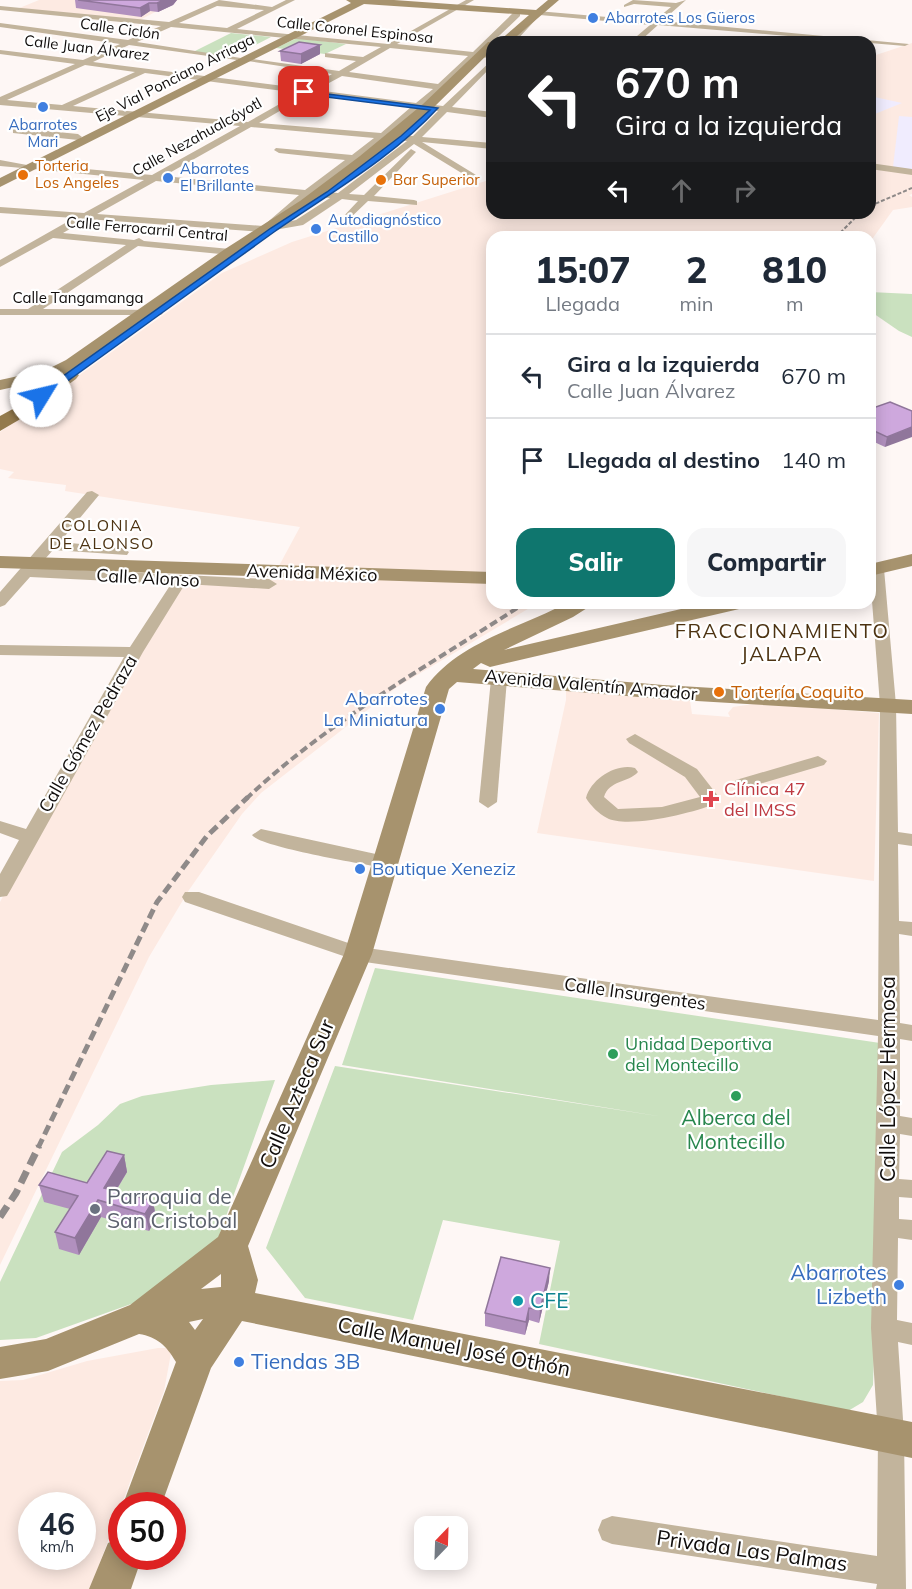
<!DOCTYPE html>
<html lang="es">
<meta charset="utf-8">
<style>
body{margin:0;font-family:Mulish,sans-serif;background:#f6f6f7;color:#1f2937;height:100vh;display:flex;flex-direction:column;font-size:22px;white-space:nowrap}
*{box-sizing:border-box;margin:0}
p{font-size:20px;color:#747a83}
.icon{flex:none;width:33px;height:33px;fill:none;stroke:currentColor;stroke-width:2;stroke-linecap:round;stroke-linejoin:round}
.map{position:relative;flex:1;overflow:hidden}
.details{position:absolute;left:486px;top:231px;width:390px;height:378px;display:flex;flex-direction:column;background:#fff;border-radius:18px;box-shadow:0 3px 15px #0003}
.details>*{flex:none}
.banner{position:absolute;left:486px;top:36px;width:390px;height:183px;border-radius:18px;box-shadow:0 3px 15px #0003;background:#202124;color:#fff;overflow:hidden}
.needle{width:39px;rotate:23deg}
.fabs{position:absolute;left:414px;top:1516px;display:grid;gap:12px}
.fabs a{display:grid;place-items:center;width:54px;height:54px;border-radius:12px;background:#fff;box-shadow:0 3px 15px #0003;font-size:30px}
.speed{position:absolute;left:18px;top:1492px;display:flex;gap:12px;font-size:30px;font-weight:700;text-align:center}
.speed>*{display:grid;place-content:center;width:78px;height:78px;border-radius:50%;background:#fff;box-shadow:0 3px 15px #0003;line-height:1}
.speed small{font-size:15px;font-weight:400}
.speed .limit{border:9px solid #d22;background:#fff;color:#111}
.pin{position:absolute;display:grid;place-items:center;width:51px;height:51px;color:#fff;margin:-26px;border-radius:12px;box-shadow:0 3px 9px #0006}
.me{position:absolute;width:66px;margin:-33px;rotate:54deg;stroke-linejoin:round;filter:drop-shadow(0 0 4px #0008)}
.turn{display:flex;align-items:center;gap:21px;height:126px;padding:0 30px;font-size:27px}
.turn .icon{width:78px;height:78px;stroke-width:2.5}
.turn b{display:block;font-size:42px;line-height:51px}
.lanes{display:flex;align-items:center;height:57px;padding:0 30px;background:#0003;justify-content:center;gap:30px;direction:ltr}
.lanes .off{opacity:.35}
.eta{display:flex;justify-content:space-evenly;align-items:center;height:102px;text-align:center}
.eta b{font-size:36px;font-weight:800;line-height:42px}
.primary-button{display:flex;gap:12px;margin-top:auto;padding:12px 30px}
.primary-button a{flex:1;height:69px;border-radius:18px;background:#0f766e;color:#fff;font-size:24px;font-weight:800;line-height:69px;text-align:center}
.primary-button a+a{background:#f6f6f7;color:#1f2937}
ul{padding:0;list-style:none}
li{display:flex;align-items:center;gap:18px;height:84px;padding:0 30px;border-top:2px solid #e0e1e3}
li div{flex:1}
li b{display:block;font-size:22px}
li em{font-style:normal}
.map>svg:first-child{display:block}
</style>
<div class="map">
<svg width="912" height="1589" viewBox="0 0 912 1589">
<rect width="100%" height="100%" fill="#fef7f5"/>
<g fill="#fdeae2" fill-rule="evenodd">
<polygon points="39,0 178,0 138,21 17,9"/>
<polygon points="912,43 912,194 909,195 912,197 912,207 893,210 870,242 870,237 492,237 492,603 538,603 397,687 261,793 242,814 189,890 149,957 0,1265 0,902 66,776 184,582 267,588 300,527 65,491 66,485 8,478 14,472 0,469 0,432 222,273 292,242 492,179 492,213 870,213 870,57"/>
<polygon points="566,687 689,694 692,714 730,717 728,713 733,707 760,703 879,713 874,881 537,833 566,700"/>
<path d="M158,1348H172L164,1391L90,1589H0V1381L23,1380L87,1361ZM32,1506H82V1557H32Z"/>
</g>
<g fill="#f0ecfe">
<polygon points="870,96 902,103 870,116"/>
<polygon points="899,116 912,117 912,170 893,167"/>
</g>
<g fill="#cae1bf">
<polygon points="231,33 271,37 234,56 193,52"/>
<polygon points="297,38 346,44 325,54 276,48"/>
<polygon points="870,292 912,294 912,337 899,331 870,311"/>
<polygon points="375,968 880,1043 881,1152 873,1385 863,1402 848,1411 539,1344 560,1241 443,1220 413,1320 305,1298 266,1248 335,1066 664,1117 342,1065"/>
<polygon points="275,1080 215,1247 134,1303 36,1338 0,1340 0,1282 62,1152 98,1125 120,1104 142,1096 211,1085"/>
</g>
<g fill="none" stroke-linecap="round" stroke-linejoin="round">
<g fill="#c2b49c" fill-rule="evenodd">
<path d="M219,0L272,7L286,0H295L237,29L388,44L466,0H474L397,44L473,52L514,12H520V16L481,53L492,54V58L476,57L425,104L443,106L492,60V66L452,107L492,112V118L447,112L422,137L492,143V149L422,142L481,178L473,180L414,144L349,194L364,195L411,149L416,152L414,154L374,196L414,200L417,201V205L368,201L346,222L341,219L358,201L342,199L303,225L263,232L87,219L63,233L134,240L139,238L144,241L241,250L246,253L241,256L138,246L43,309L157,310L163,313L161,315H0V309H28L126,245L53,238L0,267V260L74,218L0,213V207L84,213L144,180L34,169L31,168V164L152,175L240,126L0,105V97L75,64L0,54V50L83,60L120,44L0,27V23L128,40L161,26L0,10V6L169,22ZM217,6L264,10L227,28L179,23ZM171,27L381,47L363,57L325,53V57L356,61L339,71L245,58L241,60L332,74L307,89L93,62L129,45L237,60L241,58L137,42ZM390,48L468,56L438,84L349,72ZM85,65L135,72L62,105L7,100ZM145,73L299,93L248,122L73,106ZM342,76L433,89L416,103L316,90ZM309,94L411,107L381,133L259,123ZM420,108L438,111L413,136L390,134ZM251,127L374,138L352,155L276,148L274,150L279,153L345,160L305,190L164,176ZM384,139L407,141L338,193L316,191ZM156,181L299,195L263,226L97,214ZM309,196L330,198L296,220L278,224Z"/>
<polygon points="633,0 676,3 686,0 662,21 909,44 905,46 658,25 639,42 630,42 650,25 540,15 515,42 507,42 537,11 654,21 671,7 634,4 624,7 624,5"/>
<polygon points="673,38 676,38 680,40 671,42"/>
<polygon points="16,128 78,134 82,137 78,140 13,133 13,129"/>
<polygon points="0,160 27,165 22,168 0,166"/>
<polygon points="870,163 912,169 912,175 870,169"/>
<polygon points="92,491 99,495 60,542 122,548 129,552 127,555 53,550 37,568 269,579 277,584 269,589 185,584 143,652 10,891 7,896 0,897 0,874 19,840 0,833 0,821 26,829 124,657 0,655 0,645 130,647 171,584 30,577 5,605 0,607 0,592 87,492"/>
<polygon points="877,565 884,569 896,705 898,832 912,834 912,846 898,844 899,921 912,922 912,936 899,934 900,1023 912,1025 912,1041 900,1039 900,1116 912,1118 912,1136 900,1134 899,1179 912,1180 912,1198 899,1197 899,1219 912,1220 912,1240 898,1238 897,1320 912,1323 912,1345 898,1342 904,1435 906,1589 876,1589 877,1584 612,1544 602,1540 598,1530 602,1520 612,1516 877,1556 878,1435 871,1328 878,1036 358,961 185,902 182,897 185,892 199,892 360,947 878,1020 880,705 870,575 870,568"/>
<polygon points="499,674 507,679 497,802 488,808 479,802 491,679"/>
<path d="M635,734L697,769L718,796L714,804C694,813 627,829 607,818C599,814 590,805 586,798C591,779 616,763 635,768L638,772C628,783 609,780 604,797L618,809L662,807L700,797L685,777L629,743L626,739Z"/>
<polygon points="818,756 827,761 824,765 742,789 733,784 736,780"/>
<path d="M261,829L385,856L392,858L394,862L392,866L385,868C364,864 260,847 252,835Z"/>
</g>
<g fill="#a7936e" fill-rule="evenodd">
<polygon points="346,0 394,0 536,10 548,0 559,0 510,42 498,42 529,15 364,4 0,187 0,178 351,3"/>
<polygon points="488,42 496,42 492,42 492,50 431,110 370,162 310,207 235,255 72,370 79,375 76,379 28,414 16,414 13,410 16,406 54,378 0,390 0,380 46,370 66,360 225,249 300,201 360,156 423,104"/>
<polygon points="912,554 912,566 870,576 870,564"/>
<polygon points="0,556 492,572 492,584 0,568"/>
<path d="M567,603H595L573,617L504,650L707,603H746L743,608L735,610L490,667L481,663L473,669L663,685L912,700V714L663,699L457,682L449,689L372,954L248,1246L258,1280L255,1293L912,1422V1458L242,1321L211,1368L161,1506L122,1507L176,1362C166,1345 157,1337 139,1334L48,1371L0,1379V1347L46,1339L130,1305L218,1237L344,954L426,687C457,643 521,627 567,603ZM221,1274V1287L201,1289ZM203,1319L195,1330L189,1322Z"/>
<polygon points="122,1537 122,1557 142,1557 131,1589 89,1589 108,1543"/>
</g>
<polygon fill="#947a4c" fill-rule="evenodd" points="22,404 29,406 32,410 29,414 0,431 0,416"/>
<g stroke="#8f8a89" stroke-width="2" stroke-dasharray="4 2" stroke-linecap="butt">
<polyline points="870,206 912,188"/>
<polyline points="836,237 860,213"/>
</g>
<path stroke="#8f8a89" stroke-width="4" stroke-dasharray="8 4" stroke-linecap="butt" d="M246,799C328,721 431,664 525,603"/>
<polyline stroke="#8f8a89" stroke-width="5" stroke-dasharray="10 5" stroke-linecap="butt" points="38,1148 157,902 207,836 248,797"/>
<polyline stroke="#8f8a89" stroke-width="7" stroke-dasharray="13 7" stroke-linecap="butt" points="0,1217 16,1193 39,1146"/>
</g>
<g fill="#b190be">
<polygon points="75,0 177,0 173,5 158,12 150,11 141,17 76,8"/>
<polygon points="320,45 320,54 301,64 281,61 280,51"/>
<polygon points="870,409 912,411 885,447 870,440"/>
<polygon points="124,1155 127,1172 116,1191 153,1201 156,1218 149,1231 101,1217 79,1255 59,1249 55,1232 70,1209 44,1202 39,1185 87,1183"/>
<polygon points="549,1281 539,1323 529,1320 525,1335 485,1326 485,1313"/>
</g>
<g fill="#90769b">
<polygon points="164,0 177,0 173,5 158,12 157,3"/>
<polygon points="149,3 150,11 141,17 140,8"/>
<polygon points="320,45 320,54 301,64 301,54"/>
<polygon points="912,427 912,437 885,447 887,437"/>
<polygon points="124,1155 127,1172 108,1203 104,1188"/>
<polygon points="98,1200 101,1217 79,1255 75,1238"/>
<polygon points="153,1201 156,1218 149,1231 145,1214"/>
<polygon points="550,1268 549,1281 539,1323 540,1310"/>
<polygon points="529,1308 529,1320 525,1335 526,1322"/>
</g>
<g fill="#cea8dd" stroke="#90769b" stroke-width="1.5">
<polygon points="78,0 164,0 157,3 149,3 140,8"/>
<polygon points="299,42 320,45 301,54 280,51"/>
<polygon points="890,402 912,411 912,427 887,437 870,429 870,409"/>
<polygon points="107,1151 124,1155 104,1188 153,1201 145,1214 98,1200 75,1238 55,1232 78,1196 39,1185 48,1172 87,1183"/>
<polygon points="501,1257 550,1268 540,1310 529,1308 526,1322 485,1313"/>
</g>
<path fill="#1a73e8" stroke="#114b97" stroke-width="1.5" d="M304,91L438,108C391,159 330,193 274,232C197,287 121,343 44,398H38V394L271,228L327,192L401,136L430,110L302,94Z"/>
<g fill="#3f7fe0" stroke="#fff" stroke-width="2">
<circle cx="593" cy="18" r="6"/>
<circle cx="43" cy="107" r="6"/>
<circle cx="168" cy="178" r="6"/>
<circle cx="316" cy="229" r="6"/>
<circle cx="440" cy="709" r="6"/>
<circle cx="360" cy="869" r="6"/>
<circle cx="899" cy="1285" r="6"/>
<circle cx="239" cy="1362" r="6"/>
</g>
<g fill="#e8710a" stroke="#fff" stroke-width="2">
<circle cx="23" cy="175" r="6"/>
<circle cx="381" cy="180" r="6"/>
<circle cx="719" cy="692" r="6"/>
</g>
<path fill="#e0444e" stroke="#fff" stroke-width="2" d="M708 790h6v6h6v6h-6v6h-6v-6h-6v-6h6z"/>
<g fill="#2e9e5b" stroke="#fff" stroke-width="2">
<circle cx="613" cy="1054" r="6"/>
<circle cx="736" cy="1096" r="6"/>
</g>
<circle fill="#6b7280" stroke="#fff" stroke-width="2" cx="95" cy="1209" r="6"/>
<circle fill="#0f9aa8" stroke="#fff" stroke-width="2" cx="518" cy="1301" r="6"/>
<g text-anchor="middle" stroke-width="4.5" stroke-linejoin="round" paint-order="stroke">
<g font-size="15" fill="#366cbe" stroke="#fff" text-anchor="start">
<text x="605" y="23">Abarrotes Los Güeros</text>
<text x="43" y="130" text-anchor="middle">Abarrotes<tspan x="43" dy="17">Mari</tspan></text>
<text x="180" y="174">Abarrotes<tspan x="180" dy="17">El Brillante</tspan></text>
<text x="328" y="225">Autodiagnóstico<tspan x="328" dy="17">Castillo</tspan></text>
</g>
<g font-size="15" fill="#100d0c" stroke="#fff">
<text transform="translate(120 29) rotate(8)" y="5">Calle Ciclón</text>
<text transform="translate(355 30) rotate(6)" y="5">Calle Coronel Espinosa</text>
<text transform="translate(87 48) rotate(7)" y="5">Calle Juan Álvarez</text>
<text transform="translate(175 78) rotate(-27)" y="5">Eje Vial Ponciano Arriaga</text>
<text transform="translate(197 137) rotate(-29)" y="5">Calle Nezahualcóyotl</text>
<text transform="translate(147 229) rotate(5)" y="5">Calle Ferrocarril Central</text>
<text x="78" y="303">Calle Tangamanga</text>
</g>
<g font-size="15" fill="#c56008" stroke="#fff" text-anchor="start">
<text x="35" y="171">Torteria<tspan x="35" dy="17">Los Angeles</tspan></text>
<text x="393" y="185">Bar Superior</text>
</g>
<g font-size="16" letter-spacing="1.5" fill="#4d3312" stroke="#fff">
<text x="102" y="531">COLONIA<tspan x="102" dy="18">DE ALONSO</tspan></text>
</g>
<g font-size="18" fill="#100d0c" stroke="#fff">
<text transform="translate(312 573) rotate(2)" y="6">Avenida México</text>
<text transform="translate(148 578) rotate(3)" y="6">Calle Alonso</text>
<text transform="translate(591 685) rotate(5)" y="6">Avenida Valentín Amador</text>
<text transform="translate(88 734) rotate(-60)" y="6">Calle Gómez Pedraza</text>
<text transform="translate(635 994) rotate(8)" y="6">Calle Insurgentes</text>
</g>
<g font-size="18" fill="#c56008" stroke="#fff" text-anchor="start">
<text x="731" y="698">Tortería Coquito</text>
</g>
<g font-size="18" fill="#366cbe" stroke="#fff" text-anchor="end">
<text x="428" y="705">Abarrotes<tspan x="428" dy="21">La Miniatura</tspan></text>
<text x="372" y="875" text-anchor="start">Boutique Xeneziz</text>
</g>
<g font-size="18" fill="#be3a42" stroke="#fff" text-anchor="start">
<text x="724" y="795">Clínica 47<tspan x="724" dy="21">del IMSS</tspan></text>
</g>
<g font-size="18" fill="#27864d" stroke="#fff" text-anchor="start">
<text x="625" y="1050">Unidad Deportiva<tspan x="625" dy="21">del Montecillo</tspan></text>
</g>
<g font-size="20" letter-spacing="1.5" fill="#4d3312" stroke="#fff">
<text x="782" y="638">FRACCIONAMIENTO<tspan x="782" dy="23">JALAPA</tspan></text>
</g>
<g font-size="21" fill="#100d0c" stroke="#fff">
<text transform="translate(888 1079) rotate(-90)" y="7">Calle López Hermosa</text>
<text transform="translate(297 1094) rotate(-67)" y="7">Calle Azteca Sur</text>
<text transform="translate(454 1347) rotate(11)" y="7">Calle Manuel José Othón</text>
<text transform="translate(752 1551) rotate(8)" y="7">Privada Las Palmas</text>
</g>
<g font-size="21" fill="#27864d" stroke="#fff">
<text x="736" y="1125">Alberca del<tspan x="736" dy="24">Montecillo</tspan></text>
</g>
<g font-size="21" fill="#5b616d" stroke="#fff" text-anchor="start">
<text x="107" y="1204">Parroquia de<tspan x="107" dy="24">San Cristobal</tspan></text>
</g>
<g font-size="21" fill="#366cbe" stroke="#fff" text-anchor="end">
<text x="887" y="1280">Abarrotes<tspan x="887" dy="24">Lizbeth</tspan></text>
<text x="251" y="1369" text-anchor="start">Tiendas 3B</text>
</g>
<g font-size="21" fill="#0d838f" stroke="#fff" text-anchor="start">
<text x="530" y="1308">CFE</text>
</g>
</g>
</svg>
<div class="fabs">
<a><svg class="needle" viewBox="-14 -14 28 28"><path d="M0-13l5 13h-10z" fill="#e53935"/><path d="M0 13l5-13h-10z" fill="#747a83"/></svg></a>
</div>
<div class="speed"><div>46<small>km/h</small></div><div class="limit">50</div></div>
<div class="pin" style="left:304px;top:92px;background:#d93025"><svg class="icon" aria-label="arrive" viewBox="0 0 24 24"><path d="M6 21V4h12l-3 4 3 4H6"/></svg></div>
<svg class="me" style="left:41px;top:396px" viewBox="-20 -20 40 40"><circle r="19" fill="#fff"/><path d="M0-13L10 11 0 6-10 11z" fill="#1a73e8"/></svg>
<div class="banner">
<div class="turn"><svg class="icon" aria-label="left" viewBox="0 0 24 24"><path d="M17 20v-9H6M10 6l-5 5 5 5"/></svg><div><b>670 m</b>Gira a la izquierda</div></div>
<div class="lanes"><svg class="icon" aria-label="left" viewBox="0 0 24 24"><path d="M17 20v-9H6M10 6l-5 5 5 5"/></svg><svg class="icon off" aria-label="ahead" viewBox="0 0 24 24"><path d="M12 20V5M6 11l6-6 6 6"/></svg><svg class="icon off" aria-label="right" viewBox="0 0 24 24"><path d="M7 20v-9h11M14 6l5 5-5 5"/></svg></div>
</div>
<section class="details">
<div class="eta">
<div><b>15:07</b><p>Llegada</p></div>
<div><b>2</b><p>min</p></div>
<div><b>810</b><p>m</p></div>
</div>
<ul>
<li><svg class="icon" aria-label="left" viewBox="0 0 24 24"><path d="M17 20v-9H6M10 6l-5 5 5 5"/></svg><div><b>Gira a la izquierda</b><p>Calle Juan Álvarez</p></div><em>670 m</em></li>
<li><svg class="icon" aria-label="arrive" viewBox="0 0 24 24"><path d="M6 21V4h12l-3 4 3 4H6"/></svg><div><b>Llegada al destino</b></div><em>140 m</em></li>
</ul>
<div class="primary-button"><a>Salir</a><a>Compartir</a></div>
</section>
</div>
